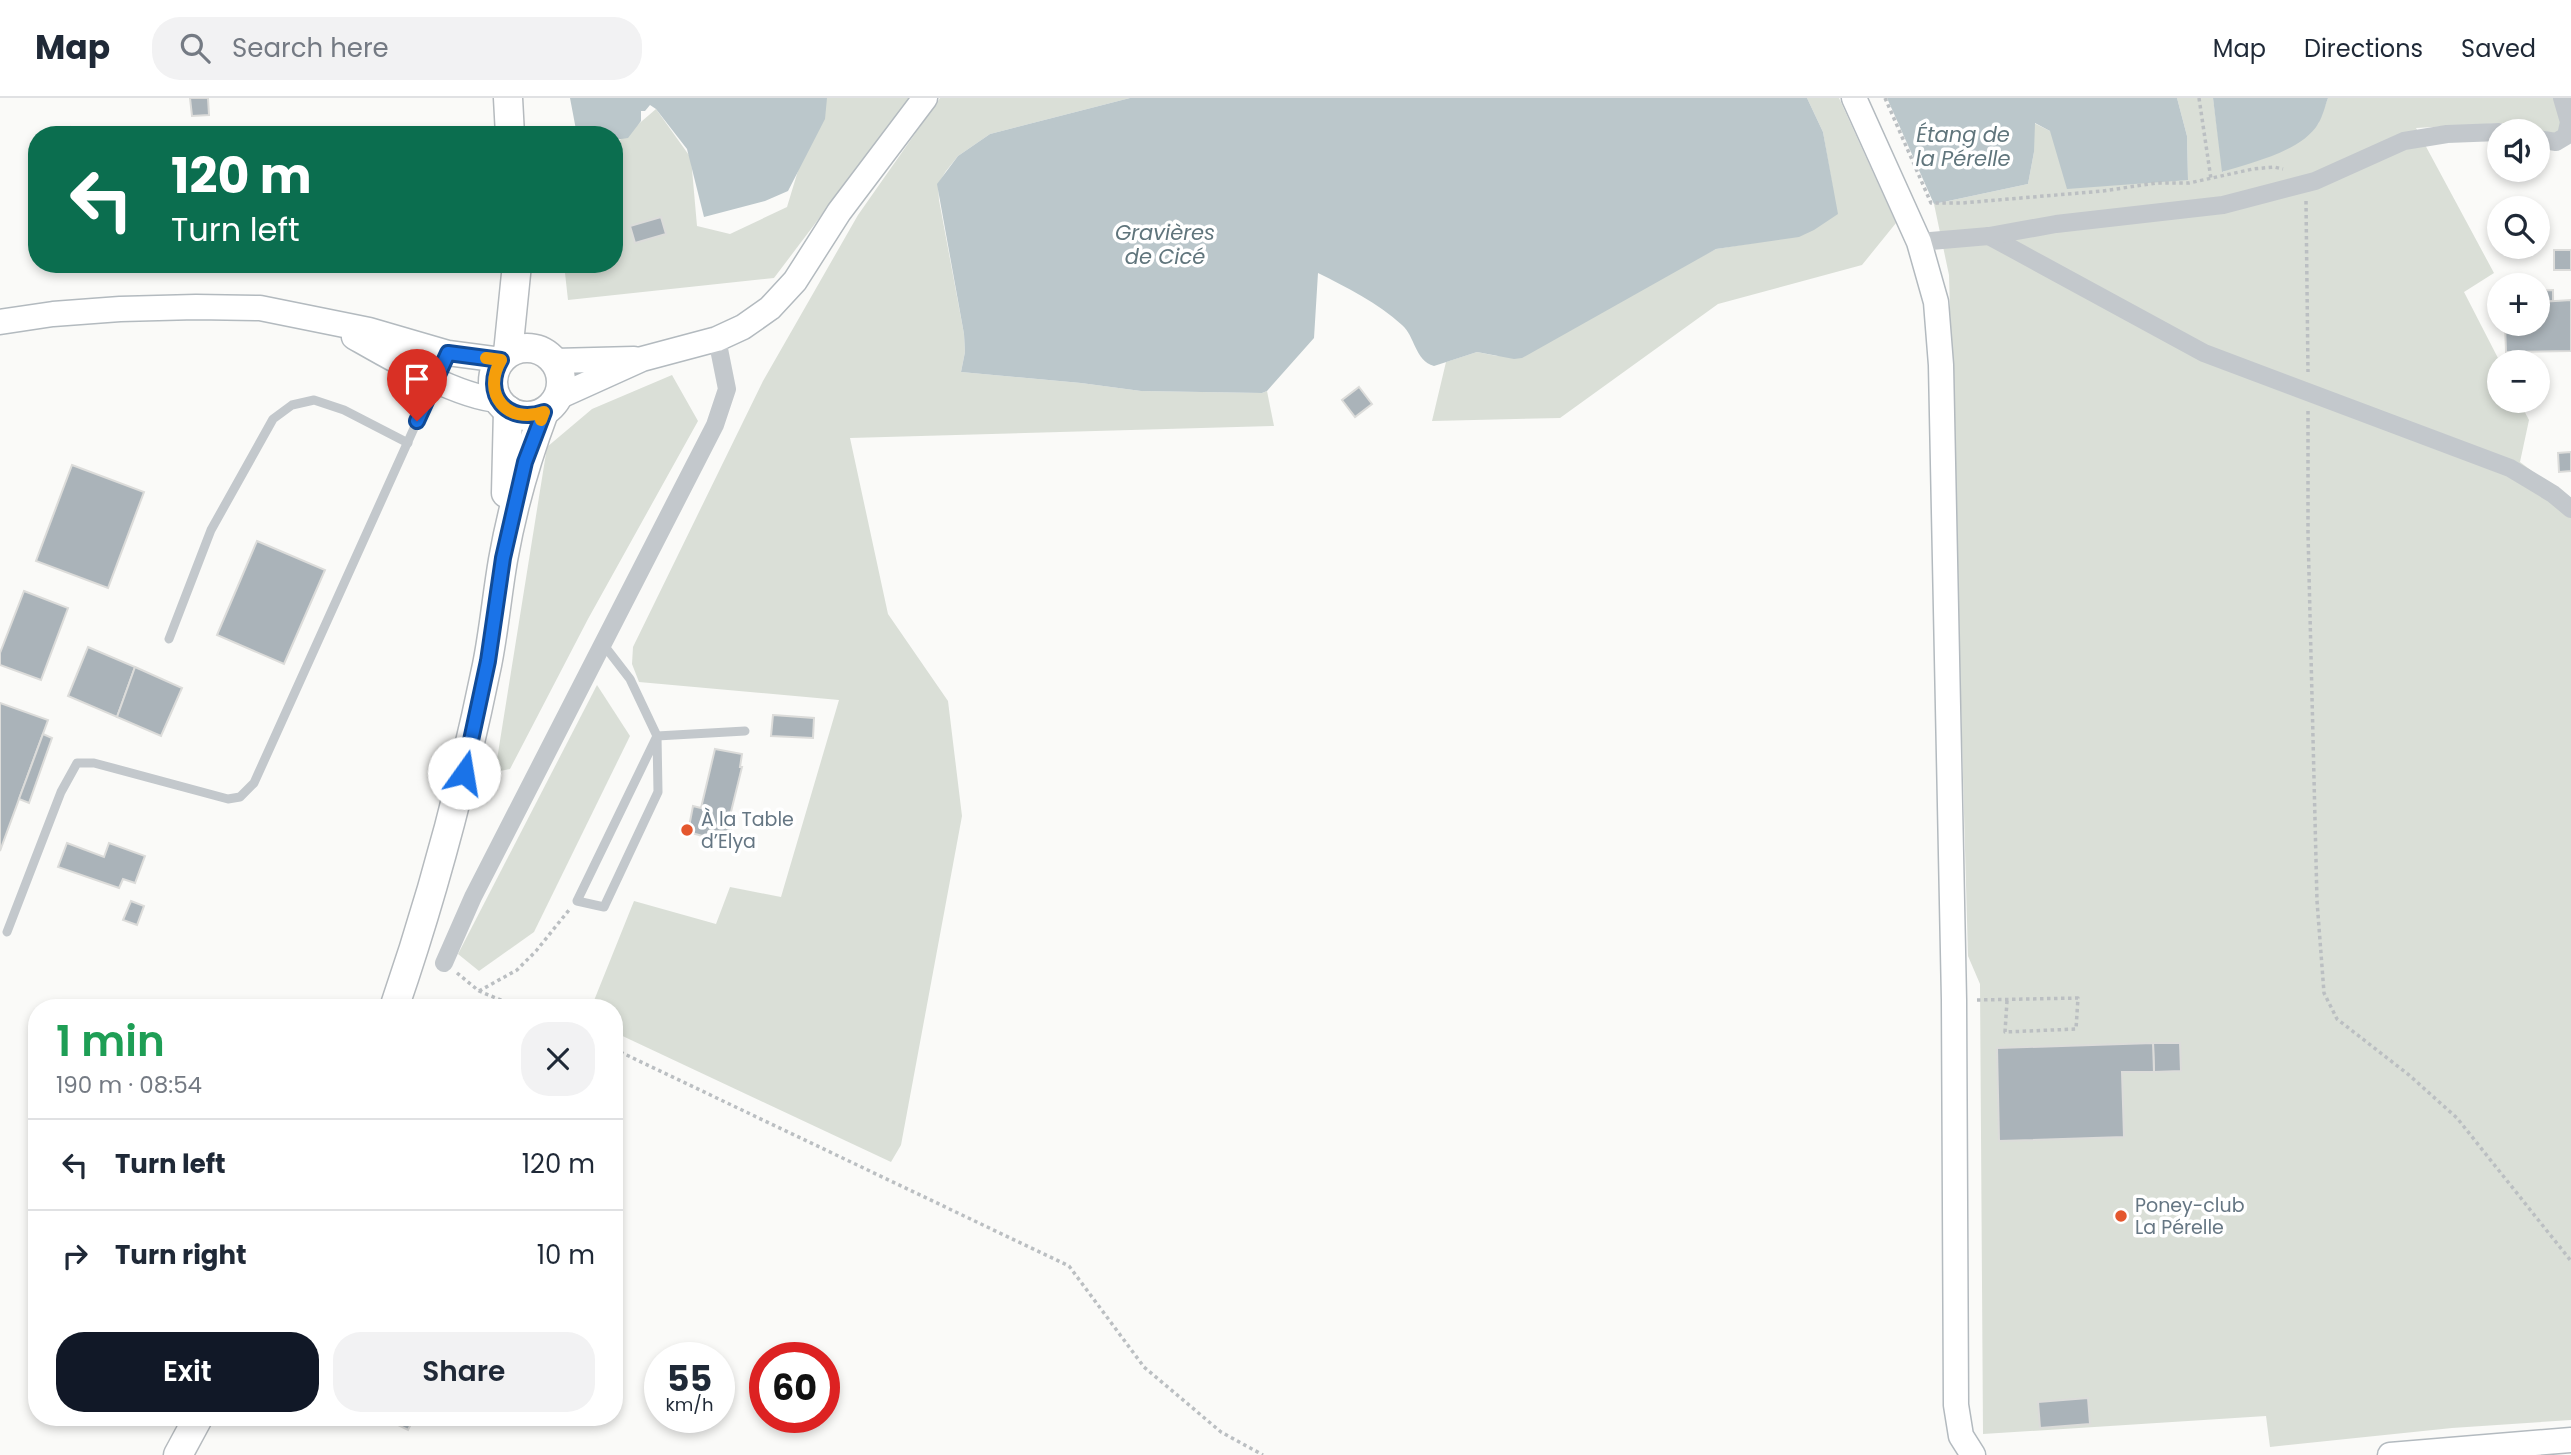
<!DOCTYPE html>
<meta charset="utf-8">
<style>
body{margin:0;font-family:Poppins,sans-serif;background:#f2f2f3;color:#1f2937;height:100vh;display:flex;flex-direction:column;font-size:26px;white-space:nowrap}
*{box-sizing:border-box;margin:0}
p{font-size:23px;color:#747a83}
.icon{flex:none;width:38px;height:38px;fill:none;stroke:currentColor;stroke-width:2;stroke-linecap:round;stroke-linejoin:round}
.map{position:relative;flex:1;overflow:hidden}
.drawer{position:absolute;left:28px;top:901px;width:595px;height:427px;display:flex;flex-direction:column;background:#fff;border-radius:28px;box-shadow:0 4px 10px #0003}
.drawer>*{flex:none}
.hud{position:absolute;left:28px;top:28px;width:595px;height:147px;border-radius:28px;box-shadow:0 4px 10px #0003;background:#0b6e4f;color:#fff;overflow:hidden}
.buttons{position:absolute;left:2487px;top:21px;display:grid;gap:14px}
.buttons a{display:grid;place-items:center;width:63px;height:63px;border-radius:50%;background:#fff;box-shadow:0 4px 10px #0003;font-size:35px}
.speed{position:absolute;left:644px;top:1244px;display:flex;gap:14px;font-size:35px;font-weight:700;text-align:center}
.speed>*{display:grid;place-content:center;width:91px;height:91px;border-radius:50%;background:#fff;box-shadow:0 4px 10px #0003;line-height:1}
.speed small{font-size:18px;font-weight:400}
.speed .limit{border:10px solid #d22;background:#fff;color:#111}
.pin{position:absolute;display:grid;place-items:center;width:60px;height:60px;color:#fff;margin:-72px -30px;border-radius:50% 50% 50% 0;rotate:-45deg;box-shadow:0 0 7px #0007}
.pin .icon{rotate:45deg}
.me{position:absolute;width:77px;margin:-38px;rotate:13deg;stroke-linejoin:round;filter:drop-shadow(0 0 5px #0008)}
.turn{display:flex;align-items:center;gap:24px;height:147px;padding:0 28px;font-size:32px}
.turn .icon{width:91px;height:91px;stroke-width:2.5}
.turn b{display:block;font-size:49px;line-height:60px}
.round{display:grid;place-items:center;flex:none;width:74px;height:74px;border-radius:28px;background:#f2f2f3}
.head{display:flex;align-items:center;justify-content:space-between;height:119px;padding:0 28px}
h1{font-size:42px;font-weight:600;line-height:52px;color:#1e9e55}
.action{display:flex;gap:14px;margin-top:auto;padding:14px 28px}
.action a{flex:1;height:80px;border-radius:28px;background:#111827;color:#fff;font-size:28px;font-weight:600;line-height:80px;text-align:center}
.action a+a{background:#f2f2f3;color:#1f2937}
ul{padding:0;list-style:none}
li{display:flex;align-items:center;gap:21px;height:91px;padding:0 28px;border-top:2px solid #e0e1e3}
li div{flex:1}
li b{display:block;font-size:26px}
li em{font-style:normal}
header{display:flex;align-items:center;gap:42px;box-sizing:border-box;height:98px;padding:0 35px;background:#fff;border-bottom:2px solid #e0e1e3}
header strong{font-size:33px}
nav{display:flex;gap:38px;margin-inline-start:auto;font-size:24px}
.search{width:490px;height:63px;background:#f2f2f3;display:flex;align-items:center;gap:18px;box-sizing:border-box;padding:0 24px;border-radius:28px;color:#747a83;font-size:26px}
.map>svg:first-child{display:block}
</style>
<header>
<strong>Map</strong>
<div class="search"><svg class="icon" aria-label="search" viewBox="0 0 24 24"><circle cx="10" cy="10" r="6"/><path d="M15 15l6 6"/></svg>Search here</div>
<nav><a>Map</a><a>Directions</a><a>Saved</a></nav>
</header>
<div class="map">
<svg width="2571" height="1357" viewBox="0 0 2571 1357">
<rect width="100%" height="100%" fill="#fafaf8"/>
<g fill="#dadfd7">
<polygon points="820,0 910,0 774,180 568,202 564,166 614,166 614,47 656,11 691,60 697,128 730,136 787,109"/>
<polygon points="940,0 1130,0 990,36 958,58 946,73 938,86 939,102 964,236 965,254 961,274 1081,285 1141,293 1262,295 1267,293 1274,328 850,340 888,516 948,603 962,718 901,1047 891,1064 614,934 614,910 591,910 634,803 716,826 730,789 781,799 839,602 639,584 632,566 633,549 763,283 858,117"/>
<polygon points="1807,0 1839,0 1896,125 1862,167 1718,206 1560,320 1432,323 1446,264 1477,254 1497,258 1716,151 1753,145 1833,92 1823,34"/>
<polygon points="2177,0 2213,0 2223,74 2318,26 2328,0 2571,0 2571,39 2503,25 2416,30 2494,175 2464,194 2500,264 2499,303 2519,303 2529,322 2520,364 2571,402 2571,1322 2452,1330 2270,1349 2266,1318 1983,1336 1980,886 1968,858 1949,177 1934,106 2028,86 2034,54 2034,25 2050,33 2188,82 2187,38"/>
<polygon points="672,277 698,323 588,521 510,671 495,674 547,349 592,311"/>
<polygon points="597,587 630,638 534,834 479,873 458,856"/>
</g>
<g fill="#bbc7cb">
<polygon points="570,0 827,0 825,21 788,93 765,103 704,119 687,51 656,11 650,7 645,13 641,13 641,23 628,40 614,42 614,37 577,37"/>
<path d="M1130,0H1807L1823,34L1838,116L1814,132L1799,139L1716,151L1522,260L1514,261L1477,254L1434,268C1415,263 1415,238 1402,227C1378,205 1346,189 1318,175L1314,240L1267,293L1262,295L1141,293L1081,285L961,274L965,254L964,236L937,86L958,58L990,36Z"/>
<polygon points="1887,0 2177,0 2187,38 2188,82 2067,91 2050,33 2035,25 2034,54 2028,86 1934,106"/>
<path d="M2213,0H2328C2325,8 2323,18 2318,26C2302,53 2251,65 2222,74Z"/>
</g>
<g fill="#aab3b9" stroke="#dcdcda" stroke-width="2">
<polygon points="190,0 208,0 209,17 192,18"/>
<polygon points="71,29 100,37 69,37"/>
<polygon points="661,119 666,136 635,145 630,128"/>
<rect x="2554" y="152" width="17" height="20"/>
<polygon points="2553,192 2553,203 2538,204 2538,193"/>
<polygon points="2571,202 2571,253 2506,254 2505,226 2538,226 2538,204"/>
<polygon points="1359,289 1372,306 1355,319 1342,302"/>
<polygon points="2571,354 2571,373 2559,374 2558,355"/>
<polygon points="72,367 144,394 108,490 36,463"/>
<polygon points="257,443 325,472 284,566 217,537"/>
<polygon points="24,493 68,510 41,582 0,567 0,555"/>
<polygon points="88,549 135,569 117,619 68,598"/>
<polygon points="135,569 182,590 161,638 117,619"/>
<polygon points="0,605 48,622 0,753"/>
<polygon points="773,617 814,620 813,640 771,638"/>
<polygon points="43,636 52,640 29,705 19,701"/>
<polygon points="715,651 742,656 740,669 742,669 728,726 732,727 728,745 688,734 693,708 701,710"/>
<polygon points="67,745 104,759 109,745 145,758 135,785 123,781 119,790 58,769"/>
<polygon points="131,803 144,808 137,827 123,822"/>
<polygon points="2153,945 2180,945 2181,973 2154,974"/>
<polygon points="2153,945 2154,974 2122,974 2124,1039 1999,1043 1997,950"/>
<polygon points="2088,1300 2090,1326 2040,1330 2038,1304"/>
<polygon points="384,1320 414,1320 408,1332"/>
</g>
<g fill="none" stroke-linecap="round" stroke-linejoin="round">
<g stroke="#b3babf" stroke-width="27">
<g id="secondary">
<polyline points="1854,0 1919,144 1936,204 1941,267 1954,902 1956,1307 1961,1338 1973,1357"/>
<polyline points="0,224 53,216 120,211 196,209 260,210 369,232 448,255 501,262"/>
<path d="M354,239C391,260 457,299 498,302"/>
<polyline points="555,263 634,261"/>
<polyline points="558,299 642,261 717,241 743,229 770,210 795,183 839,114 925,0"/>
<polyline points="2390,1357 2571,1342"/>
</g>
</g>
<g stroke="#b5babe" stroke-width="31">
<g id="primary">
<polyline points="508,0 510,37"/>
<circle cx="527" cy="284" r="34"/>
<polyline points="508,255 517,166"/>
<polyline points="506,395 508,312"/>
<path d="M394,910C433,797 463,684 487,567C494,532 497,497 503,462C512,411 526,362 544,314"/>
<polyline points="178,1357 198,1320"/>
</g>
</g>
<g stroke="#bbbfc2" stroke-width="3.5" stroke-dasharray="3.5 3.5" stroke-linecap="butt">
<polyline points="1885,0 1931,105 1962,105 2103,93 2156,85 2189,85 2253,71 2274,69 2283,71"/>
<polyline points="2199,0 2211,81"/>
<polyline points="2306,103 2308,274"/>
<polyline points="2308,313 2308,435 2317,803 2324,895 2337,921 2409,977 2457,1020 2571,1163"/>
<polyline points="457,875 479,893 520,910"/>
<polyline points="479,893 517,872 536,853 569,812"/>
<polyline points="1977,902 2078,900 2076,931 2005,934 2007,903"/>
<polyline points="614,951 1069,1168 1144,1269 1221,1334 1263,1357"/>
</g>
<g stroke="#c3c8cc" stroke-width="9">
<polyline points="169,541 211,432 273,321 292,307 314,302 344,312 408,345"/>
<polyline points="603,546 630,581 657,638 658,694 604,809 577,803 657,638"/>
<polyline points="657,638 745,633"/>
<polyline points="7,834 61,694 77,665 94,665 228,701 240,699 254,685 447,257"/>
</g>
<g stroke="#c3c8cc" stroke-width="18">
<polyline points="2538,41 2556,44 2566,38 2569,24 2562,0"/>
<polyline points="1989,138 2204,255 2510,370 2553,396 2571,411"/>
<polyline points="1919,144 1989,138 2056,126 2223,107 2315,83 2404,43 2447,36 2499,34"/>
<polyline points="444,865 473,799 715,327 727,291 717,241"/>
</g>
<use href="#secondary" stroke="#fff" stroke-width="24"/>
<use href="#primary" stroke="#fff" stroke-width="28"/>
</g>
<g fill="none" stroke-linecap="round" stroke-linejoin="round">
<g stroke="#114b97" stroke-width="18">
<path id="route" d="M417,323L448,255L501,262C481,296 507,327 544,314L525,364L503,460L488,563L464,675"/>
</g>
<use href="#route" stroke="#1a73e8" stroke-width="12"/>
<path stroke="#f59e0b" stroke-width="12" d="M486,260L501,262C481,296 507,327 544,314L541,322"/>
</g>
<g fill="#e4572e" stroke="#fff" stroke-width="2.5">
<circle cx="687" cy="732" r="7"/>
<circle cx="2121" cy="1118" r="7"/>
</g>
<g text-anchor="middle" stroke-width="7" stroke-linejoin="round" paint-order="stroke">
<g font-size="19" fill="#657683" stroke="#fff" text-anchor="start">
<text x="701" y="728">À la Table<tspan x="701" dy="22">d’Elya</tspan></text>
<text x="2135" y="1114">Poney-club<tspan x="2135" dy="22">La Pérelle</tspan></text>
</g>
<g font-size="21" font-style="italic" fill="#60757c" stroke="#fff">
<text x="1963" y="44">Étang de<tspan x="1963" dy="24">la Pérelle</tspan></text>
<text x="1165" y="142">Gravières<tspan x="1165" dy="24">de Cicé</tspan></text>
</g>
</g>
</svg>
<div class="buttons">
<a><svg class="icon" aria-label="sound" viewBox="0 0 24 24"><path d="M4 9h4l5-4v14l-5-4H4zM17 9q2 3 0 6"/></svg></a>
<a><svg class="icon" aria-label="search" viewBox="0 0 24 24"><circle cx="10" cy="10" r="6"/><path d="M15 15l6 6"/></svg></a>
<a>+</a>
<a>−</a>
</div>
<div class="speed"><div>55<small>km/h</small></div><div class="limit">60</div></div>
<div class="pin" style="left:417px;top:323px;background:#d93025"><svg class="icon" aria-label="arrive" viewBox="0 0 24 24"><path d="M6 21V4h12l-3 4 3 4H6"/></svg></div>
<svg class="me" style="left:464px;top:675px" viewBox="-20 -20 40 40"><circle r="19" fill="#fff"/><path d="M0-13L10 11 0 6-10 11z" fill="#1a73e8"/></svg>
<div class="hud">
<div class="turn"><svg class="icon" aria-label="left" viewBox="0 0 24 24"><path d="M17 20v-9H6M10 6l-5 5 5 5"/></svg><div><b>120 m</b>Turn left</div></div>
</div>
<section class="drawer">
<div class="head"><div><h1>1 min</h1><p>190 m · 08:54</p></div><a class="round"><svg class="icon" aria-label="close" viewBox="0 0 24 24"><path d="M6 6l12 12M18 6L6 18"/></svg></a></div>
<ul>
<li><svg class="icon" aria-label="left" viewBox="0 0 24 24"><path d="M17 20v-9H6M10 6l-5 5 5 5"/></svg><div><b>Turn left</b></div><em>120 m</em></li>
<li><svg class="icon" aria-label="right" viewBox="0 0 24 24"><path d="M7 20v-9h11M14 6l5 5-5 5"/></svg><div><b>Turn right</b></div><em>10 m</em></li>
</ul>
<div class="action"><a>Exit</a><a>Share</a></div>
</section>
</div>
